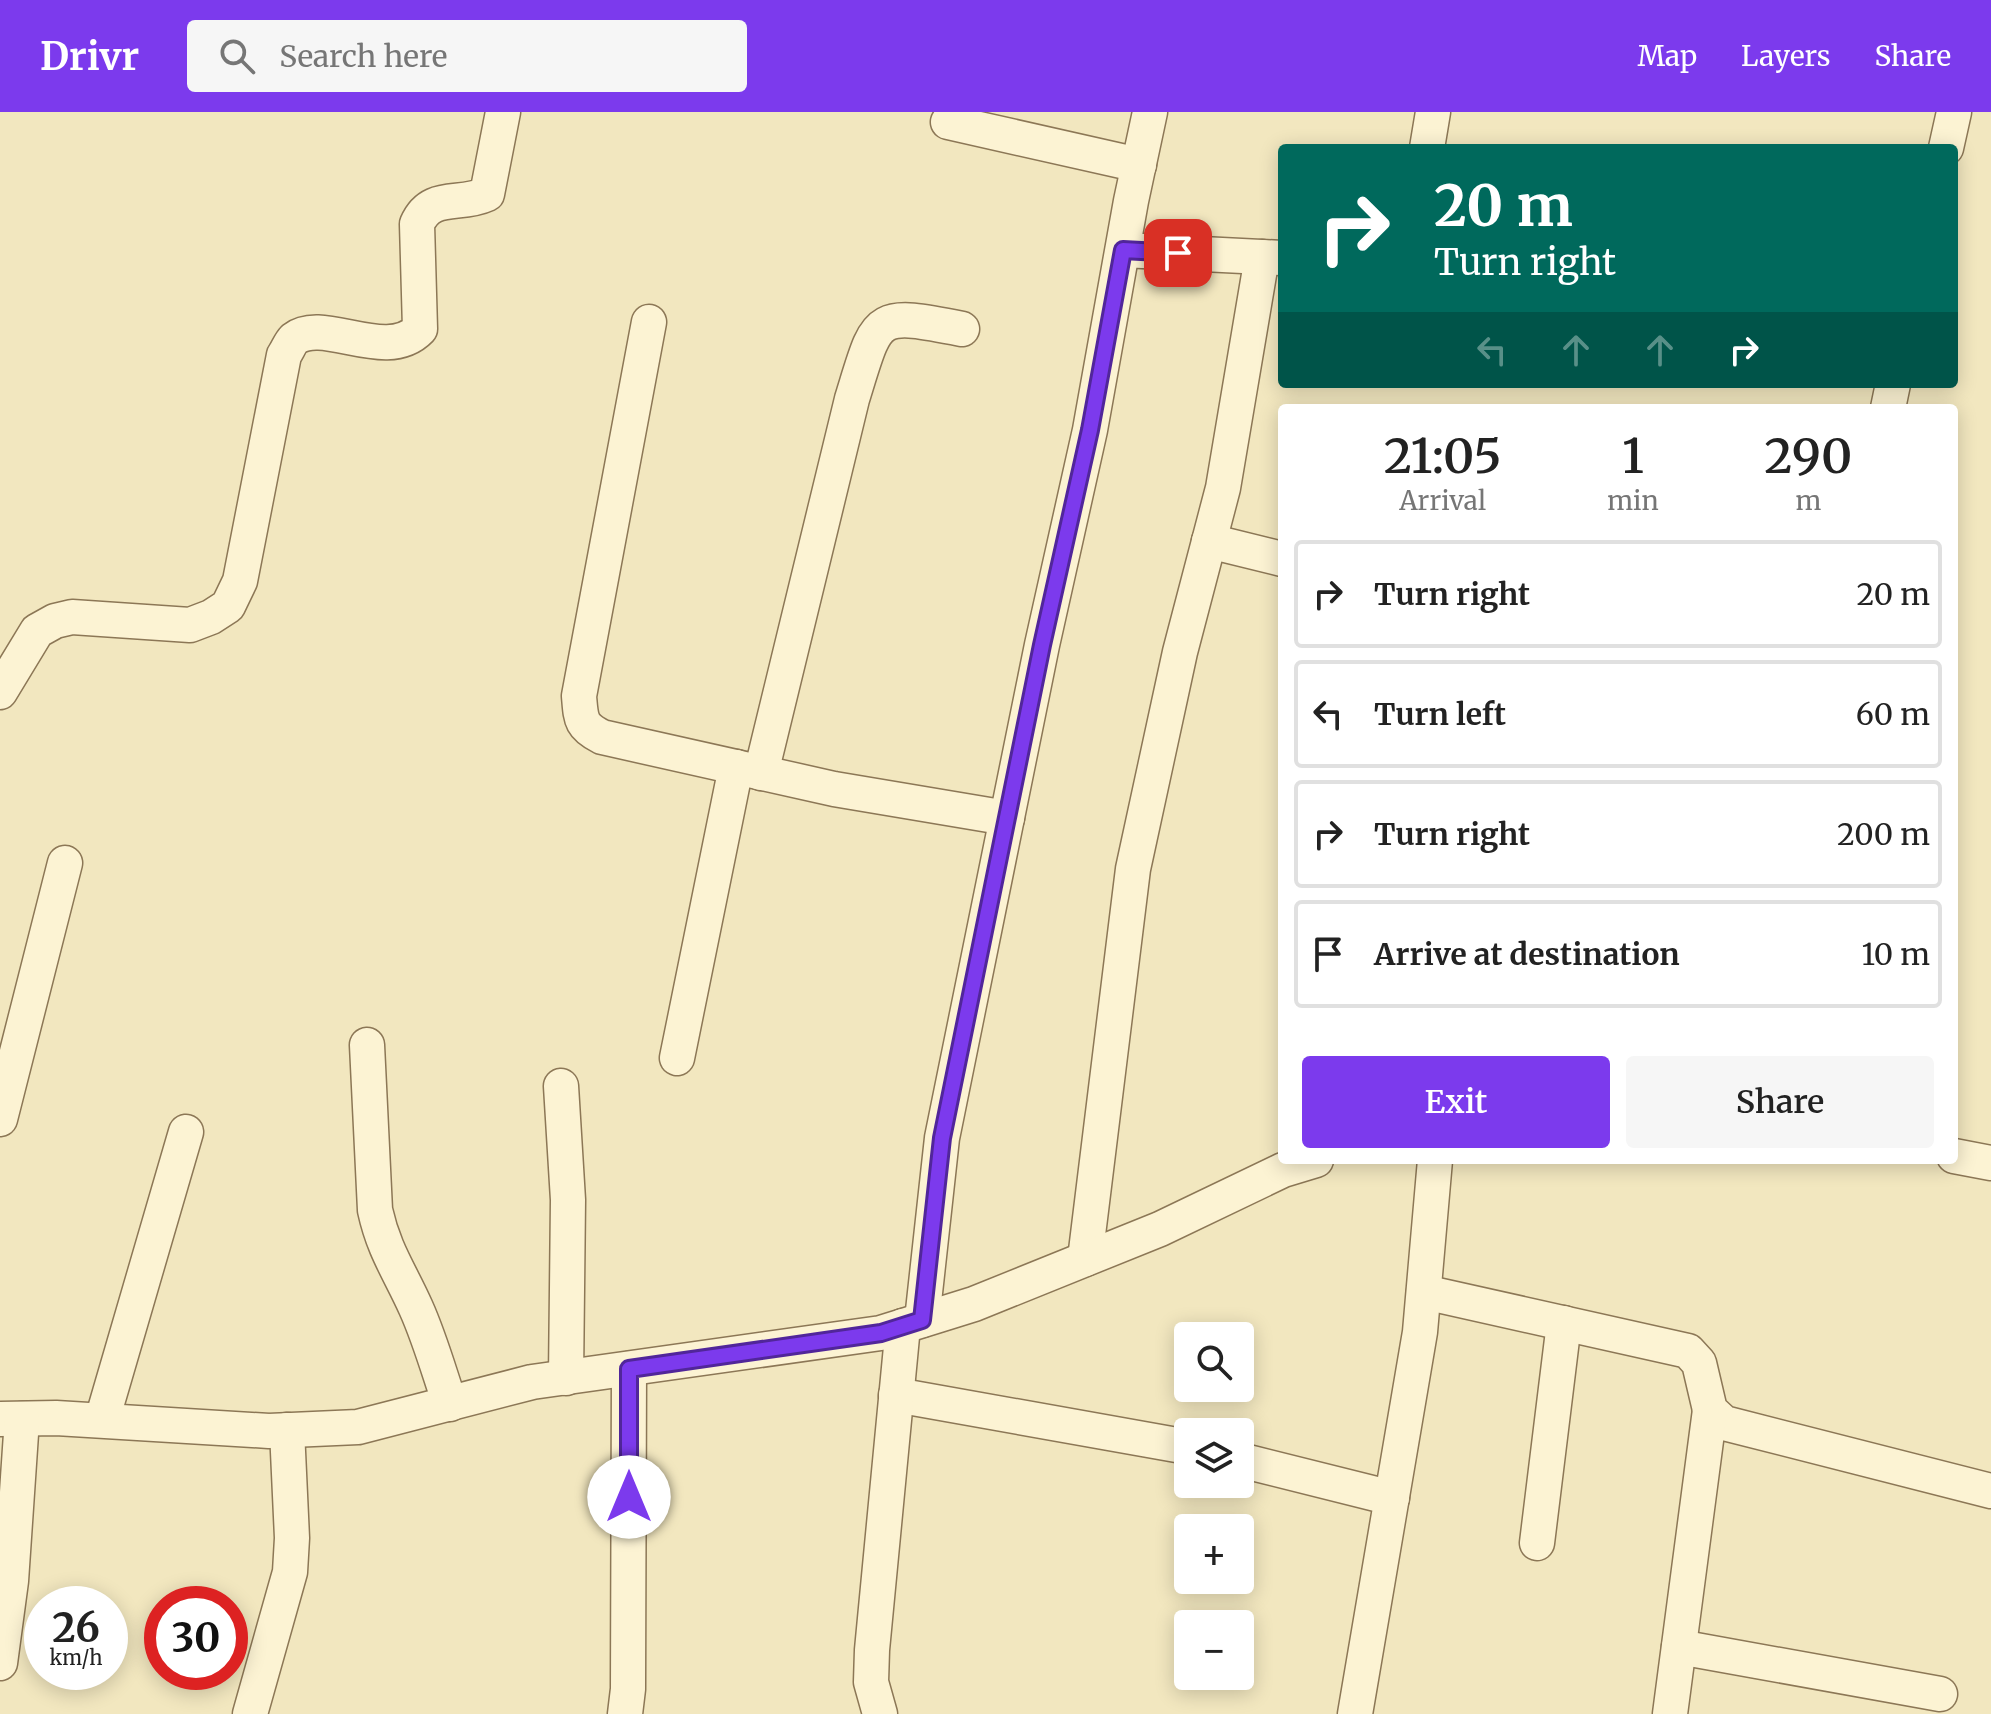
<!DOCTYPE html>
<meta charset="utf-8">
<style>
body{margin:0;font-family:Merriweather,serif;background:#f6f6f6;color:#222;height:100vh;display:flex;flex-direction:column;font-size:30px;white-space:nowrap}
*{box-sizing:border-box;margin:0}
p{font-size:26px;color:#767676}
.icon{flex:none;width:44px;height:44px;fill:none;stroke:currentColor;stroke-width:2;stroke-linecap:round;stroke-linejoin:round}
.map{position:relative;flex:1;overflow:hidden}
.sheet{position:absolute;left:1278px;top:292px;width:680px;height:760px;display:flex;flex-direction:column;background:#fff;border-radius:8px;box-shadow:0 4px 20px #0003}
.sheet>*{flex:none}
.top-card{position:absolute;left:1278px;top:32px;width:680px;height:244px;border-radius:8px;box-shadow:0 4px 20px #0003;background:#00695c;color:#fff;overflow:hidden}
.tools{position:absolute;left:1174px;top:1210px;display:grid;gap:16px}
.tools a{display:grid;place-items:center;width:80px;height:80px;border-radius:8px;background:#fff;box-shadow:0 4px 20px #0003;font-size:40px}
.speed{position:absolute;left:24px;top:1474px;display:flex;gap:16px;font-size:40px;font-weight:700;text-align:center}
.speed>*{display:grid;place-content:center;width:104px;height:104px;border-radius:50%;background:#fff;box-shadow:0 4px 20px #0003;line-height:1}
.speed small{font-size:20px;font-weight:400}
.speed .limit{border:12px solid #d22;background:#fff;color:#111}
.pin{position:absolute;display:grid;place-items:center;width:68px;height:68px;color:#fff;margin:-34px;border-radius:16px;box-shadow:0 4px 12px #0006}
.me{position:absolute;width:88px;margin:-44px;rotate:0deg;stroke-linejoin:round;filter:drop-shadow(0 0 6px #0008)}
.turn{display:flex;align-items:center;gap:28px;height:168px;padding:0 24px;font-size:36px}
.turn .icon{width:104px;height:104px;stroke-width:2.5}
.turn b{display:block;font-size:56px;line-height:68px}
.lanes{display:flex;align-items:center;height:76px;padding:0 24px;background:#0003;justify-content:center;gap:40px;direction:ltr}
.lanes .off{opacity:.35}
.eta{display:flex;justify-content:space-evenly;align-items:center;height:136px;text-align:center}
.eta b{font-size:48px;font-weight:600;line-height:56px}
.primary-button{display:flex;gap:16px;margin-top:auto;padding:16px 24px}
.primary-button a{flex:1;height:92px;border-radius:8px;background:#7c3aed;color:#fff;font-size:32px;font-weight:600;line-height:92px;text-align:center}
.primary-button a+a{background:#f6f6f6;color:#222}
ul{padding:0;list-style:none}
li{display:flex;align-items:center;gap:24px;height:108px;margin:0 16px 12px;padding:0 8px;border:4px solid #e0e0e0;border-radius:8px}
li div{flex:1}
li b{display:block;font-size:30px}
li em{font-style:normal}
header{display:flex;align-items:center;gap:48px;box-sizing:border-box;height:112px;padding:0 40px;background:#7c3aed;color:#fff}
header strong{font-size:38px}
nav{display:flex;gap:44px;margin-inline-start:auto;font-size:28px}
.search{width:560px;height:72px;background:#f6f6f6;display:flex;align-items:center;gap:20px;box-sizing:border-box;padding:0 28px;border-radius:8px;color:#767676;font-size:30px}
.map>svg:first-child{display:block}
</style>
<header>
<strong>Drivr</strong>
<div class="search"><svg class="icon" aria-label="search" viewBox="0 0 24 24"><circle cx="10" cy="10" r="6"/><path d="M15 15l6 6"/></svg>Search here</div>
<nav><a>Map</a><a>Layers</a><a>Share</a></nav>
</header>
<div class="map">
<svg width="1991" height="1602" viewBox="0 0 1991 1602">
<rect width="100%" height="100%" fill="#f2e7bf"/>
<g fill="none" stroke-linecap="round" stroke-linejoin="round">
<g stroke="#8c7756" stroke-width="37">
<g id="street">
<polyline points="948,10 1139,53"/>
<polyline points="1427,36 1433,0"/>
<polyline points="1946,36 1954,0"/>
<polyline points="1123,138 1282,146"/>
<path d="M649,210L579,584C581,607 580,614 602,625L834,677L1007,706"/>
<polyline points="1888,296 1893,272"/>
<polyline points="1209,429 1282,447"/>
<path d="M0,580L37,519L55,509L72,505L190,513L211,505L228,494L240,469L284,243C287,239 290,231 294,227C323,204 386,252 420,217L417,112C431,80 459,95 487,82L503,0"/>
<path d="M761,661L852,287C878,203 873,199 962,217"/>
<path d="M367,933L375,1098C384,1139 400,1160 416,1196C430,1227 439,1260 450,1292"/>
<polyline points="677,946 736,655"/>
<polyline points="561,974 568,1088 566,1266"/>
<polyline points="0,1007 65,751"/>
<polyline points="1954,1044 1991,1051"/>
<polyline points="1085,1147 1133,757 1180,540 1223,376 1262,145"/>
<polyline points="1424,1180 1688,1239 1699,1251 1710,1298 1724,1311 1991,1379"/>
<polyline points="922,1208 942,1026 1042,533 1090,318 1131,89 1150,0"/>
<polyline points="896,1283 1188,1335"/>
<polyline points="0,1307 56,1306 269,1319 358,1315 532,1270 881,1221 974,1192 1160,1117 1283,1058 1316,1048"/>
<polyline points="102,1308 186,1020"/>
<polyline points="1240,1348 1392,1386"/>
<polyline points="1537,1431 1564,1211"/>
<polyline points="1679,1535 1940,1582"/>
<polyline points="0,1551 11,1469 22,1307"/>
<polyline points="250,1602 290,1460 292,1426 287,1318"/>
<polyline points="625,1602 628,1577 629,1257"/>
<polyline points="880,1602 871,1570 872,1538 903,1214"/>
<polyline points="1355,1602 1420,1220 1435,1048"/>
<polyline points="1670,1602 1710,1298"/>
</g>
</g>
<use href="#street" stroke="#fcf3d3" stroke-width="34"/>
</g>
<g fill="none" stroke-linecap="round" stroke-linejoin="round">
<g stroke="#51269a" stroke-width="20">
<polyline id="route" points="629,1385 629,1257 881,1221 922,1208 942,1026 1042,533 1090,318 1123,138 1178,141"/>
</g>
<use href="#route" stroke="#7c3aed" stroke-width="14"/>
</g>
</svg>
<div class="tools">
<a><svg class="icon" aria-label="search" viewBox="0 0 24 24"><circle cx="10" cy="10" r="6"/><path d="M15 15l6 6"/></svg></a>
<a><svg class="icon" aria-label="layers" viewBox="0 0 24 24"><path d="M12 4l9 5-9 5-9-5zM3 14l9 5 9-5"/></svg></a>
<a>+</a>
<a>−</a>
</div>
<div class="speed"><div>26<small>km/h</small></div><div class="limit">30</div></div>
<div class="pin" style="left:1178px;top:141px;background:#d93025"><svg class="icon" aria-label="arrive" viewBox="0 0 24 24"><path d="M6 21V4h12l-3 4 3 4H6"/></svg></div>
<svg class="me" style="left:629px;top:1385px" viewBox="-20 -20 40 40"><circle r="19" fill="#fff"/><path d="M0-13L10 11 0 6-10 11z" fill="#7c3aed"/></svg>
<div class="top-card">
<div class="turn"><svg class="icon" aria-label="right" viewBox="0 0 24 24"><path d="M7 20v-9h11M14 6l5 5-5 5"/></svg><div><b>20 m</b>Turn right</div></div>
<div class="lanes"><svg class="icon off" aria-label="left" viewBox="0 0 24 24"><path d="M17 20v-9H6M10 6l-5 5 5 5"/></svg><svg class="icon off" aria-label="ahead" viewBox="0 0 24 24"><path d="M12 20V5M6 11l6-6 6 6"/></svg><svg class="icon off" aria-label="ahead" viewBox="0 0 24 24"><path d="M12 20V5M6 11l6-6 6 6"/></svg><svg class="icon" aria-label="right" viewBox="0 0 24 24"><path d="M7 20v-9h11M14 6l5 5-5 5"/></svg></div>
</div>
<section class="sheet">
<div class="eta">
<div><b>21:05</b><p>Arrival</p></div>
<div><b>1</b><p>min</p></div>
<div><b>290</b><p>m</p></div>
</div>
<ul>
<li><svg class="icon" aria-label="right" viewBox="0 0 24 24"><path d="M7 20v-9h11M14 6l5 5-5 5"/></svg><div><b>Turn right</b></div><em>20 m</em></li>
<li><svg class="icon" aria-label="left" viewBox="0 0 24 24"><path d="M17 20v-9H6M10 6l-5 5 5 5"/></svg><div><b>Turn left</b></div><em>60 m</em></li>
<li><svg class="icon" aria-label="right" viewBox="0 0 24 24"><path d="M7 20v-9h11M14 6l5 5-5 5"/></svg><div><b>Turn right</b></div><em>200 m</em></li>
<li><svg class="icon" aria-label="arrive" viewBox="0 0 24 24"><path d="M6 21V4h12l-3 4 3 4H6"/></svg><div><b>Arrive at destination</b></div><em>10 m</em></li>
</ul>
<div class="primary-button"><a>Exit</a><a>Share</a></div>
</section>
</div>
